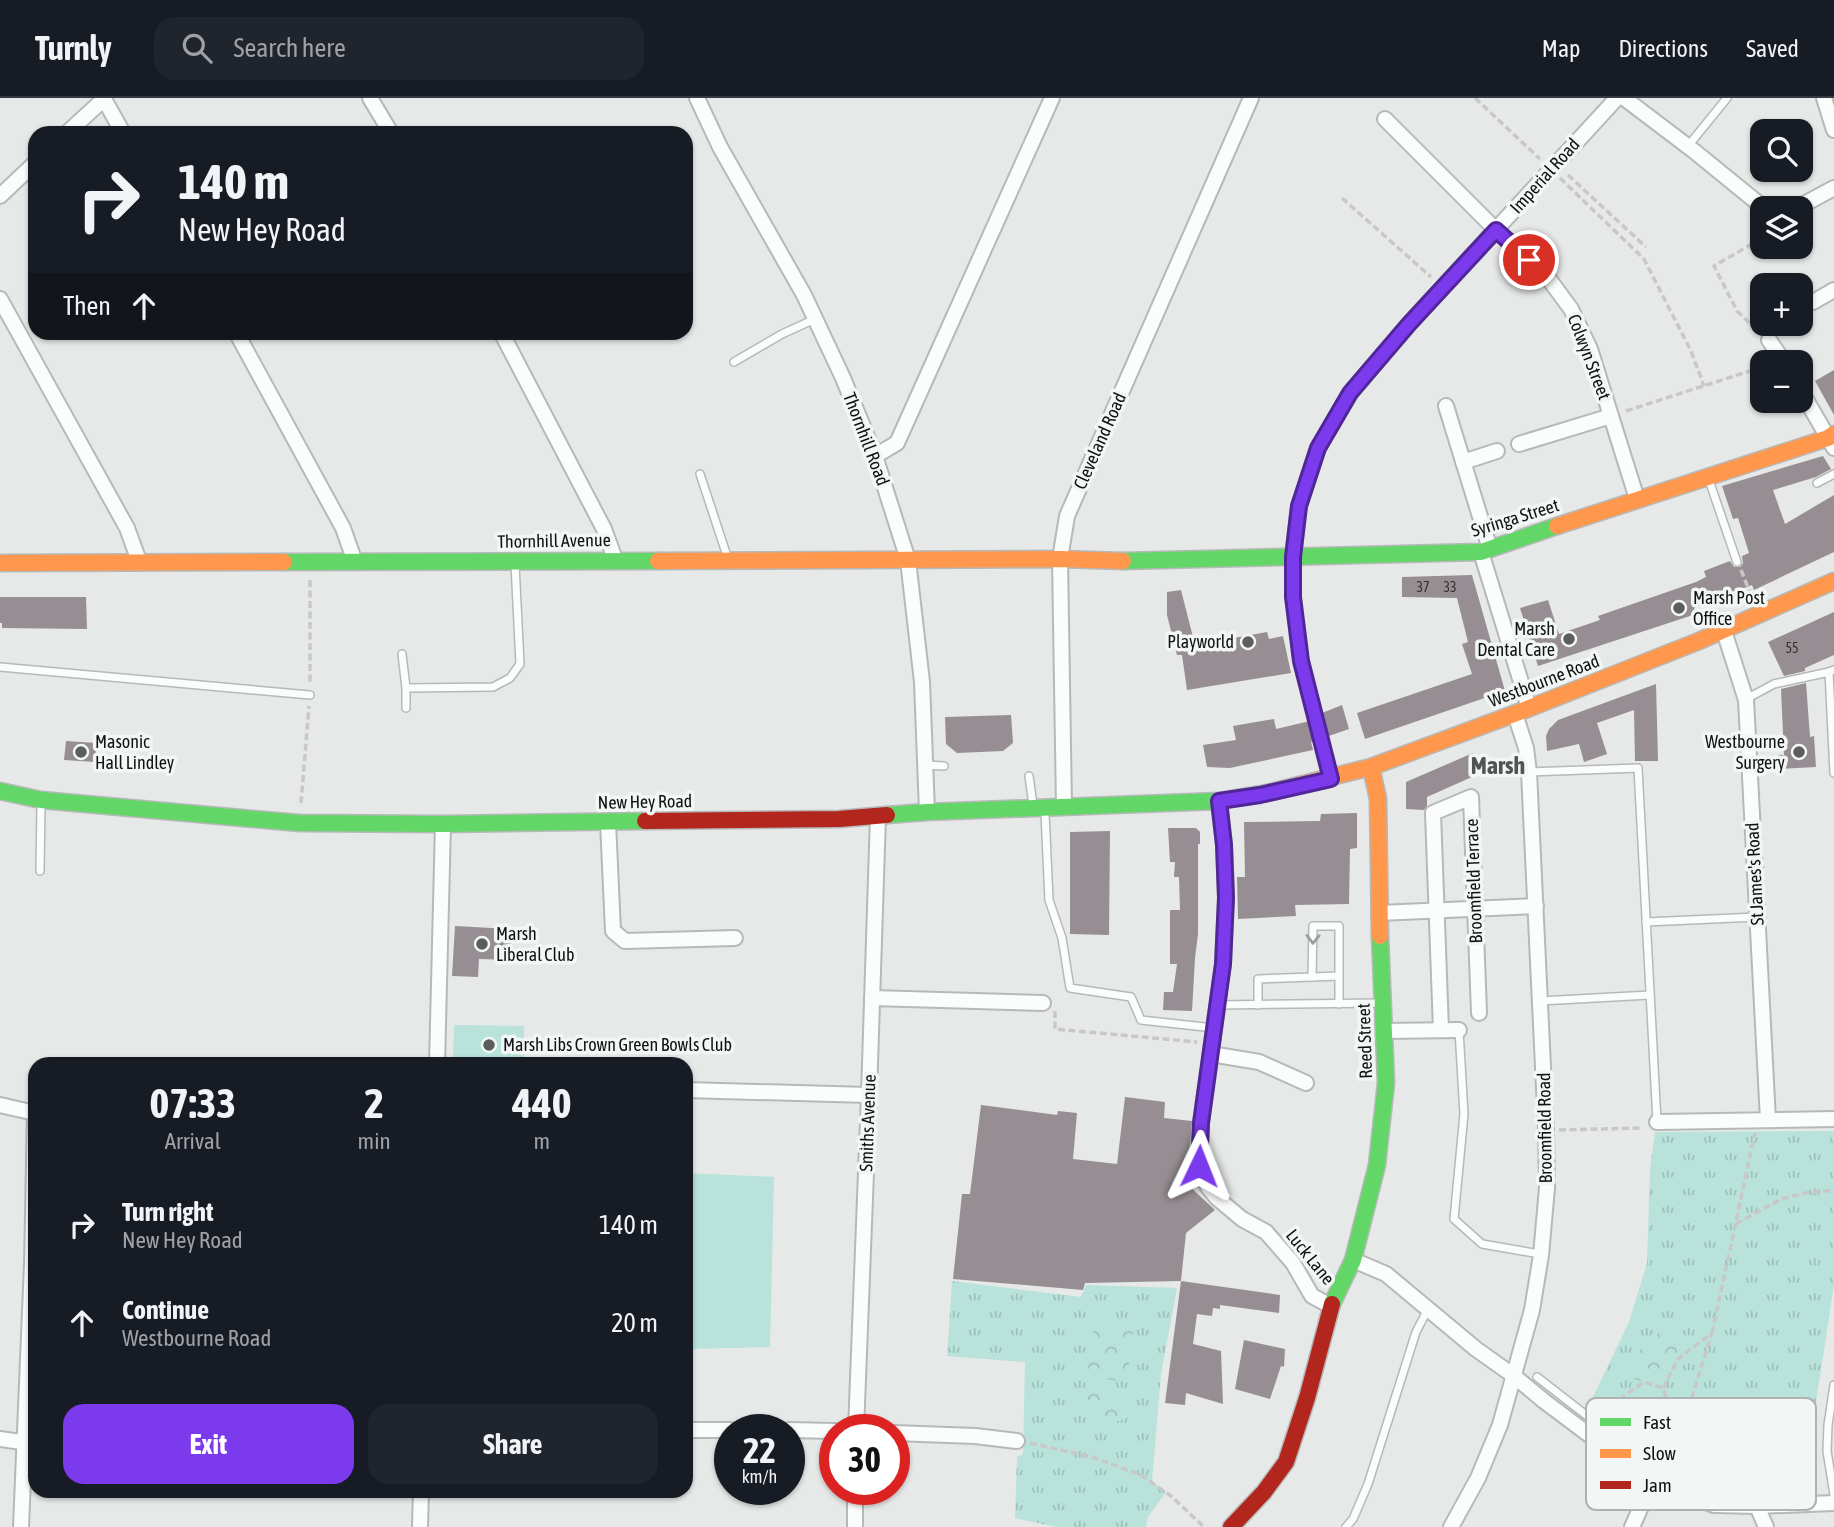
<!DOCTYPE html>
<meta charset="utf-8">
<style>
body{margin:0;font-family:"Asap Condensed",sans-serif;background:#20242c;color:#f1f3f6;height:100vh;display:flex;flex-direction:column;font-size:26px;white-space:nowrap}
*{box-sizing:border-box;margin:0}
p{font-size:23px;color:#9ea1a6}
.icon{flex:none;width:38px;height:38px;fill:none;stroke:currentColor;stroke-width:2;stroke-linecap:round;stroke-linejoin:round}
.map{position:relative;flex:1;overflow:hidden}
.details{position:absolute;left:28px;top:959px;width:665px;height:441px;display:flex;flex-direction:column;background:#171b24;border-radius:21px;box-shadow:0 2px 5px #0004}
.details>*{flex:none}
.banner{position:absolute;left:28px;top:28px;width:665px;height:214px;border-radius:21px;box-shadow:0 2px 5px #0004;background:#171b24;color:#f1f3f6;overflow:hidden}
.tools{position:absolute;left:1750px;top:21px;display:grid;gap:14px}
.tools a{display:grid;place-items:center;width:63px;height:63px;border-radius:14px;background:#171b24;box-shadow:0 2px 5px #0004;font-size:35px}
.speed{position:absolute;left:714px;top:1316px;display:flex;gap:14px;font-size:35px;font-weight:700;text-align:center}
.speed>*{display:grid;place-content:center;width:91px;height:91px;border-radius:50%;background:#171b24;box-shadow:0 2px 5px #0004;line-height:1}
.speed small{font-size:18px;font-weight:400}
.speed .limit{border:10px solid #d22;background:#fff;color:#111}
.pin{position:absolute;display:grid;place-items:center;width:60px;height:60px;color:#fff;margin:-30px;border:4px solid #fff;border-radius:50%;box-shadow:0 2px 7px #0007}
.me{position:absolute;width:77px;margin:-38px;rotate:2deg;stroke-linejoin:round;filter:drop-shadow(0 0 5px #0008)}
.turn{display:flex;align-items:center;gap:24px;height:147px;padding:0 35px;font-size:32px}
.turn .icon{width:91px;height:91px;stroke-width:2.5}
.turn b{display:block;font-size:49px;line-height:60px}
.then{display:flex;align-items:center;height:66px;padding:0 35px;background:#0003;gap:14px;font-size:26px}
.eta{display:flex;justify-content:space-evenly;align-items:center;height:119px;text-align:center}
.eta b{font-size:42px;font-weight:700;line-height:49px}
.primary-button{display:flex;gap:14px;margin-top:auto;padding:14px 35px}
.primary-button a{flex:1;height:80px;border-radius:21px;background:#7c3aed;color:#fff;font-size:28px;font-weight:700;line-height:80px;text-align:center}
.primary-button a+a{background:#20242c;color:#f1f3f6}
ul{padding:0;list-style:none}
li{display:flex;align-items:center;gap:21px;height:98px;padding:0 35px}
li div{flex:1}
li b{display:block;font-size:26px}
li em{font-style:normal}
header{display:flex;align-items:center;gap:42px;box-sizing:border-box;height:98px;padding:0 35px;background:#171b24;border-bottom:2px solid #363941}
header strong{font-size:33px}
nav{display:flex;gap:38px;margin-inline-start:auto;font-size:24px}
.search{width:490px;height:63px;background:#20242c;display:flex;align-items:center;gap:18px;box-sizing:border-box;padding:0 24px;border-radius:21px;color:#9ea1a6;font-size:26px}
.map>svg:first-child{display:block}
</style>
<header>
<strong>Turnly</strong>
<div class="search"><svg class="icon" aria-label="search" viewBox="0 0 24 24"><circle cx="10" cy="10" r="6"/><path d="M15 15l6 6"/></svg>Search here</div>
<nav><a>Map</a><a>Directions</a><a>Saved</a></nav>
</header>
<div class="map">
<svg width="1834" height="1429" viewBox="0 0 1834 1429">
<defs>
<pattern id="grass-tufts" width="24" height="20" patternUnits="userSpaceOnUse" patternTransform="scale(1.75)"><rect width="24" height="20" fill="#b8e2da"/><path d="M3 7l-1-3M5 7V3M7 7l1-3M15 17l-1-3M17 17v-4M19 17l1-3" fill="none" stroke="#9dc1ba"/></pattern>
<pattern id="park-crowns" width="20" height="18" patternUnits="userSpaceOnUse" patternTransform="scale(1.75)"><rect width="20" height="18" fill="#b8e2da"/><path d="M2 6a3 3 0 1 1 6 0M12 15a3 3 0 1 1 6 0" fill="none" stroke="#9dc1ba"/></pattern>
</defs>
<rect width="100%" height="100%" fill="#e6e9e8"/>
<g fill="url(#grass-tufts)">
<polygon points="1834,1033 1834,1187 1810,1343 1712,1339 1691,1377 1659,1342 1593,1299 1629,1224 1647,1165 1650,1071 1655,1034"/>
<polygon points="952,1183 1081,1199 1086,1187 1177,1190 1161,1276 1152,1383 1166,1394 1148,1419 1146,1429 1056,1429 1015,1420 1017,1359 1023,1356 1025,1264 947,1258"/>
</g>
<g fill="url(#park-crowns)">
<polygon points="1094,1225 1133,1230 1127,1284 1087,1279"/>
<polygon points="1659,1233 1681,1241 1678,1261 1663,1290 1631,1280 1637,1252 1651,1250"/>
<polygon points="1085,1293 1121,1299 1127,1320 1119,1323 1082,1318"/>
</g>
<g fill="#b8e2da">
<polygon points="454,927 524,928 524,966 453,966"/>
<polygon points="686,1075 774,1079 770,1249 686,1251"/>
</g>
<g fill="#968e92">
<polygon points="1834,272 1834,317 1815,283"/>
<polygon points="1823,358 1831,371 1816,379 1773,392 1785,426 1834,397 1834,454 1754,492 1752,487 1694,510 1696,516 1538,568 1520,510 1548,502 1559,536 1600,522 1598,518 1696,484 1706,479 1704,473 1730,463 1734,469 1740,469 1743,465 1742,458 1749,455 1738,420 1733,421 1722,388"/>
<polygon points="1472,477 1505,593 1365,641 1357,615 1472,576 1462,546 1468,544 1457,500 1402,499 1402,479"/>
<polygon points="1181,492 1195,547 1267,534 1269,541 1283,538 1291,575 1187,592 1182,557 1177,557 1167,517 1167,494"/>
<polygon points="0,499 86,499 87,531 2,530 2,525 0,525"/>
<polygon points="1834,514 1834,557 1805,570 1805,573 1784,578 1768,544"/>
<polygon points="1806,585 1810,639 1814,638 1816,669 1778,671 1778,657 1784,657 1781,591"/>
<polygon points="1656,586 1658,663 1635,663 1634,612 1597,625 1607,656 1584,664 1579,646 1547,653 1546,638 1549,631 1558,622"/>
<polygon points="1342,607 1349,631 1326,639 1322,615"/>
<polygon points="1011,617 1013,645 1003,653 957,655 946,646 945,619"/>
<polygon points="1274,621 1276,631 1310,623 1315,643 1311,644 1313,652 1230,670 1207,669 1203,647 1236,642 1233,628"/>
<polygon points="66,643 97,645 95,664 64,662"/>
<polygon points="1473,655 1483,674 1427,699 1427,708 1424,712 1406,711 1406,684"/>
<polygon points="1357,715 1357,750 1350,751 1349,806 1295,807 1296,818 1238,821 1237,779 1245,779 1244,724 1320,723 1321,716"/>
<polygon points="1168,730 1196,730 1200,734 1200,746 1198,746 1198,836 1195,860 1192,913 1163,912 1164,894 1173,894 1177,866 1170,866 1170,812 1180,812 1179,779 1174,779 1175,764 1170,764"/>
<polygon points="1110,733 1109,837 1070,836 1070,734"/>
<polygon points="455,828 512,831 510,862 479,861 478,879 452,878"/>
<polygon points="1125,999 1165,1004 1164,1020 1192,1023 1187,1086 1215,1112 1186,1135 1181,1183 1085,1185 1083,1192 953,1181 962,1096 970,1096 981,1007 1057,1017 1058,1013 1077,1015 1073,1061 1117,1066"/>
<polygon points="1181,1183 1280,1197 1279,1215 1220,1207 1220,1211 1213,1210 1212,1218 1197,1216 1193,1246 1221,1253 1223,1306 1186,1295 1185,1307 1165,1305"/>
<polygon points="1244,1242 1285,1251 1284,1269 1281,1268 1270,1301 1235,1291"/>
</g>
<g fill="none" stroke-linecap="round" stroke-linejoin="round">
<g stroke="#b7b9b9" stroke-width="10">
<g id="lane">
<polyline points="1688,48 1727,0"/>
<polyline points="734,264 782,236 815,221"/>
<polyline points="700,376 728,461"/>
<polyline points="1709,382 1737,464"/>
<polyline points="1817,385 1834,376"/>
<polyline points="1293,462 1293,499 1301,563 1329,674"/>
<polyline points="402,556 406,590 406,610"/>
<polyline points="0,569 310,597"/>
<polyline points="1834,572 1829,574 1834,675"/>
<polyline points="406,590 493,589 510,580 520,566 515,466"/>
<polyline points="1746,601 1774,586 1829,574"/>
<polyline points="925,667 944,668"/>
<polyline points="1529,674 1638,670 1657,1024"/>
<polyline points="1029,678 1033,707"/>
<polyline points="1045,715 1049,802 1062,840 1070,890 1131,899 1141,922 1214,930"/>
<polyline points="40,773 41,707"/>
<polyline points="1646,824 1757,819"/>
<polyline points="1312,879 1339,878"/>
<polyline points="1540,903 1650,897"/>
<polyline points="1218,907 1382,905"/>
<polyline points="1258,907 1258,881 1312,879 1313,828 1339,828 1339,906"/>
<polyline points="1459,932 1464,1016 1454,1121 1482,1146 1540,1156"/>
<polyline points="1537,1279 1586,1317 1663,1370"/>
<polyline points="1834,1287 1828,1327 1827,1353 1834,1397"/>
<polyline points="1346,1429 1353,1421 1368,1386 1416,1234 1428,1211"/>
</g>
</g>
<g stroke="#b7b9b9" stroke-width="18">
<g id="street">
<polyline points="370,0 391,35"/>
<polyline points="697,0 720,49 804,197 843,280 875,358 908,462 922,584 927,714"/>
<polyline points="1624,0 1694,53 1764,110"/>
<polyline points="1824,0 1834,32"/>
<polyline points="104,1 123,35"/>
<polyline points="1385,21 1496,132 1546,177 1571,211 1590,251 1637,401"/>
<polyline points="67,35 105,0"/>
<polyline points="0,98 35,65"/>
<polyline points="1797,110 1834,90"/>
<polyline points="0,201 127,430 139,463"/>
<polyline points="1813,204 1834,192"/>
<polyline points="236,234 343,430 355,464"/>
<polyline points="501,234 604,431 615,461"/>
<polyline points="1769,242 1784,264"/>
<polyline points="1801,293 1834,350"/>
<polyline points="1446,308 1490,451"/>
<polyline points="1519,346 1611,318"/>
<polyline points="875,358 897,345 1052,0"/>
<polyline points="1463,364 1497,353"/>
<polyline points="1481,454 1529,610"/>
<polyline points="1293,459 1299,408 1318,350 1351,294 1409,226 1617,0"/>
<polyline points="1724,533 1746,602 1768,1022"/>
<polyline points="1219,703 1224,747 1226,800 1223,866 1201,1025 1199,1067 1208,1089 1217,1100 1242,1121 1266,1134 1293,1165 1312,1198 1331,1208"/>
<polyline points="1064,709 1060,461 1067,418 1251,0"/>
<polyline points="608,724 613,833 625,843 735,840"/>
<polyline points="1379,815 1536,808"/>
<polyline points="872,900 1043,905"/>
<polyline points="1441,932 1433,715 1471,699 1479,915"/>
<polyline points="1384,933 1459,932"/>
<polyline points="1211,956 1259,964 1306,985"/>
<polyline points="437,966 443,726"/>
<polyline points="686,992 869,997"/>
<polyline points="0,1007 35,1015"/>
<polyline points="1657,1024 1834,1021"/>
<polyline points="1353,1162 1386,1176 1476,1251 1514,1278 1544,1303 1652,1384 1714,1407 1757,1408 1834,1405"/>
<polyline points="686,1332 730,1332"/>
<polyline points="789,1332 835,1333"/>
<polyline points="856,1332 869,997 878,718"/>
<polyline points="894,1335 975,1338 1017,1343"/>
<polyline points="0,1341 35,1346"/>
<polyline points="1757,1408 1766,1429"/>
<polyline points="21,1429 32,1166 35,1015"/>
<polyline points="420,1429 421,1393"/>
<polyline points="855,1429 855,1391"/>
<polyline points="1451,1429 1478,1380 1500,1327 1532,1212 1541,1157 1547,1090 1546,1032 1529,674 1526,650 1515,616"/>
<polyline points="1632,1429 1652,1384"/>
</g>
</g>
<g stroke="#b7b9b9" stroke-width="19">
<g id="fast">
<polyline points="1123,463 1481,454 1557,428"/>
<polyline points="284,464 658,463"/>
<polyline points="0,693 41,702 299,725 443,726 645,723"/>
<polyline points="887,717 927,714 1219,703 1267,695"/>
<polyline points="1332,1206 1353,1162 1377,1067 1386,985 1380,838"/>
</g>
</g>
<g stroke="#b7b9b9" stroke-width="19">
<g id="slow">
<polyline points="1557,428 1828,340 1834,336"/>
<polyline points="658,463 1060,461 1123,463"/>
<polyline points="0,465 284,464"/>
<polyline points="1371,669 1378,701 1380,838"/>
<polyline points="1267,695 1371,669 1522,613 1699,543 1834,483"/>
</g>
</g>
<g stroke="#b7b9b9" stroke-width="19">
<g id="jam">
<polyline points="645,723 839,721 887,717"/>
<polyline points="1231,1429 1264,1394 1286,1364 1307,1300 1332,1206"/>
</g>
</g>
<g stroke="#c8c8c8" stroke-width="3.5" stroke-dasharray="7 3.5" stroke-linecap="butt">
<polyline points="1475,0 1540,61"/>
<polyline points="1568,77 1646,149"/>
<polyline points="1560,80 1644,161 1691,253 1704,288"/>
<polyline points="1342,100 1431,179"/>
<polyline points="1757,232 1737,213 1714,168 1762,140"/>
<polyline points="1626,313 1762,269"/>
<polyline points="1741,472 1751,497"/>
<polyline points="310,482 310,587"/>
<polyline points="301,705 309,608"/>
<polyline points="1055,913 1055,931 1197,944"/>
<polyline points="1559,1032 1642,1030"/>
<polyline points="1736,1126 1781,1101 1806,1095 1834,1092"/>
<polyline points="1712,1235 1755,1035"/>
<polyline points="1663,1290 1678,1261 1712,1235 1679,1340"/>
<polyline points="1602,1313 1644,1284 1663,1290 1679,1340 1668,1360"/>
<polyline points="1030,1345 1092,1359 1141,1377 1171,1398 1204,1429"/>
</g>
<use href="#lane" stroke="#fbfcfc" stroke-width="7"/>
<use href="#street" stroke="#fbfcfc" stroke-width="14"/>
<use href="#fast" stroke="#63d668" stroke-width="16"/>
<use href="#slow" stroke="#ff974d" stroke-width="16"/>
<use href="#jam" stroke="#b3261e" stroke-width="16"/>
</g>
<defs><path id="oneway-chevron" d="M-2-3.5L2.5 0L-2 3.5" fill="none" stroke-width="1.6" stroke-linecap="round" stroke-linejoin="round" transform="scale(1.75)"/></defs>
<use stroke="#9d9e9e" href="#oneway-chevron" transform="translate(1313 841) rotate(91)"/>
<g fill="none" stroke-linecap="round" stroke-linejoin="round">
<g stroke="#51269a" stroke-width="18">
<polyline id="route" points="1199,1068 1201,1025 1223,866 1226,800 1224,747 1219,703 1260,697 1331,681 1301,563 1293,499 1293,459 1299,408 1318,350 1350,295 1409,226 1496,132 1529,162"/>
</g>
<use href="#route" stroke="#7c3aed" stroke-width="12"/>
</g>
<g fill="#5c5d5d" stroke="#f2f7f6" stroke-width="2.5">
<circle cx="1679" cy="510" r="7"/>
<circle cx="1569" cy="541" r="7"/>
<circle cx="1248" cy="544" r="7"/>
<circle cx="81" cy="654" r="7"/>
<circle cx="1799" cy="654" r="7"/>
<circle cx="482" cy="846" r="7"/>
<circle cx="489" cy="947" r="7"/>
</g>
<g text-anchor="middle" stroke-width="7" stroke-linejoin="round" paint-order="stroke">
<g font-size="14" fill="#323132">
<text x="1423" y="494">37</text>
<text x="1450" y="494">33</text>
<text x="1792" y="555">55</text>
</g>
<g font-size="18" fill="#111212" stroke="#f2f7f6">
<text transform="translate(1545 78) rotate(-48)" y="6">Imperial Road</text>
<text transform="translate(1589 259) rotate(69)" y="6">Colwyn Street</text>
<text transform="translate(866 341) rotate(69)" y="6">Thornhill Road</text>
<text transform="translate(1100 343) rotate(-66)" y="6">Cleveland Road</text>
<text transform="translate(1515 420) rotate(-17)" y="6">Syringa Street</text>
<text transform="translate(554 443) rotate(-1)" y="6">Thornhill Avenue</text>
<text transform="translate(1544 583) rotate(-21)" y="6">Westbourne Road</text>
<text transform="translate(645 704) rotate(-1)" y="6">New Hey Road</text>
<text transform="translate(1755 776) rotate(-93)" y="6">St James's Road</text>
<text transform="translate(1474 783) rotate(-92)" y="6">Broomfield Terrace</text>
<text transform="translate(1365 943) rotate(-92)" y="6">Reed Street</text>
<text transform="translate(868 1025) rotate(-88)" y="6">Smiths Avenue</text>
<text transform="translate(1545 1030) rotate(-91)" y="6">Broomfield Road</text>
<text transform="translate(1310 1159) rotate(51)" y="6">Luck Lane</text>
</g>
<g font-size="18" fill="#111212" stroke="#f2f7f6" text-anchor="start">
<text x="1693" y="506">Marsh Post<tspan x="1693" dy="21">Office</tspan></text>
<text x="1555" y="537" text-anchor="end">Marsh<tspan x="1555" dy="21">Dental Care</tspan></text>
<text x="1234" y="550" text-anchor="end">Playworld</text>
<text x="95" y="650">Masonic<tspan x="95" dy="21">Hall Lindley</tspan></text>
<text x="1785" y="650" text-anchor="end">Westbourne<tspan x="1785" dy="21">Surgery</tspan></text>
<text x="496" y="842">Marsh<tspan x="496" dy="21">Liberal Club</tspan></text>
<text x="503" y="953">Marsh Libs Crown Green Bowls Club</text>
</g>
<g font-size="24" font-weight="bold" fill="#505453" stroke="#f2f7f6">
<text x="1498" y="676">Marsh</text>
</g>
</g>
<rect x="1586" y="1300" width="230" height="112" rx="10" fill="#f2f7f6" stroke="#aeb2b2" stroke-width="2"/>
<rect x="1600" y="1320" width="31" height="8" fill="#63d668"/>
<rect x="1600" y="1351" width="31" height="9" fill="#ff974d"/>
<rect x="1600" y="1383" width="31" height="8" fill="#b3261e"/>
<g font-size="19" fill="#111212">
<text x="1643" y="1331">Fast</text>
<text x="1643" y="1362">Slow</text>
<text x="1643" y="1394">Jam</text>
</g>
</svg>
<div class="tools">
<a><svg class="icon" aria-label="search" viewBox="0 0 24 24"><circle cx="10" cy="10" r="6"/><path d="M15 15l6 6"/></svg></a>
<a><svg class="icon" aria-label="layers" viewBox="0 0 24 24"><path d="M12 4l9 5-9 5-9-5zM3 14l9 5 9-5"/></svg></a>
<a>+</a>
<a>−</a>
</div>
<div class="speed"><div>22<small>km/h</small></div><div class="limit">30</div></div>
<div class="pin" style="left:1529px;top:162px;background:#d93025"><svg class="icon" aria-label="arrive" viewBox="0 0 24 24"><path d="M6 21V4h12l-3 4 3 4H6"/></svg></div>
<svg class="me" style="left:1199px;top:1068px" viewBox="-20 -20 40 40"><path d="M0-17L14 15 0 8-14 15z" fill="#7c3aed" stroke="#fff" stroke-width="4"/></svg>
<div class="banner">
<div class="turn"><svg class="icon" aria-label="right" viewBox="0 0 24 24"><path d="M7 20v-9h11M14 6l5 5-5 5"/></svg><div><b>140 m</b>New Hey Road</div></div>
<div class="then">Then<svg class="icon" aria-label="ahead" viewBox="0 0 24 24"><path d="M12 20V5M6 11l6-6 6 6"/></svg></div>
</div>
<section class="details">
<div class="eta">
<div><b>07:33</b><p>Arrival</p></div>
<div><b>2</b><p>min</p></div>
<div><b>440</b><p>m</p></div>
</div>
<ul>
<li><svg class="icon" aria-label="right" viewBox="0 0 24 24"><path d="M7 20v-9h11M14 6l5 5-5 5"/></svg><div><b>Turn right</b><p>New Hey Road</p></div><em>140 m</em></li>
<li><svg class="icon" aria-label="ahead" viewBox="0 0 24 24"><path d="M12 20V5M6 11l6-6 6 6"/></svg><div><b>Continue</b><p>Westbourne Road</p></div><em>20 m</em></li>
</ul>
<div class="primary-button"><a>Exit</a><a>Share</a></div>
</section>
</div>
